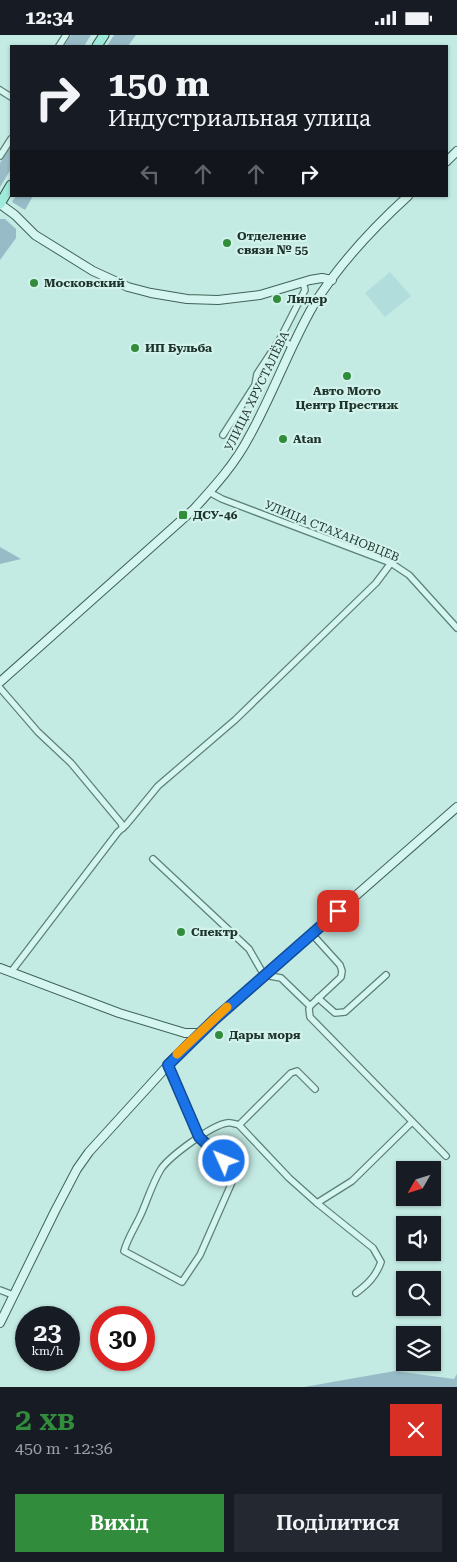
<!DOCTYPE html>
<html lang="uk">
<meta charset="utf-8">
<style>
body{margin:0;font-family:"Roboto Serif",serif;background:#242831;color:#f1f3f6;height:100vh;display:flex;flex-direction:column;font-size:19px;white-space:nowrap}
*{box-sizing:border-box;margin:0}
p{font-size:16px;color:#9ea1a6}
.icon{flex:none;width:28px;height:28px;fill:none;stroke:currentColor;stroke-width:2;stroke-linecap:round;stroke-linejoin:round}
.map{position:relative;height:1352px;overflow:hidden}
.panel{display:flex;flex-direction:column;background:#171b24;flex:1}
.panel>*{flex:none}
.top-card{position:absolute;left:10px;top:10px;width:438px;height:152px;border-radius:0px;box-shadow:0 1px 4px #0004;background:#171b24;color:#f1f3f6;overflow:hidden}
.needle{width:32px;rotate:231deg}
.tools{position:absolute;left:396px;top:1126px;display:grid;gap:10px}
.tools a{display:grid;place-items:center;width:45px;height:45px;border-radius:0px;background:#171b24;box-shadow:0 1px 4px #0004;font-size:25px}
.speed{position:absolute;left:15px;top:1271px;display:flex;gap:10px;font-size:25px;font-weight:700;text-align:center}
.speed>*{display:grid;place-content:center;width:65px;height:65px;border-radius:50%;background:#171b24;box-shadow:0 1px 4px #0004;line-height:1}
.speed small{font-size:12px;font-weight:400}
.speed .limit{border:8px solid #d22;background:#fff;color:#111}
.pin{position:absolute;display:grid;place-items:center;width:42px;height:42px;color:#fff;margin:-21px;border-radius:10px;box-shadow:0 2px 8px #0006}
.me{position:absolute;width:55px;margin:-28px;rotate:314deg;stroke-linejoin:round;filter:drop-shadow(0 0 4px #0008)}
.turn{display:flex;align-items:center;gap:18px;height:105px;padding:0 15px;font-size:22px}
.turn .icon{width:65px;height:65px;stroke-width:2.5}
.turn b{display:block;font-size:35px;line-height:42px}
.lanes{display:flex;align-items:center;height:48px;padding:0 15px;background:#0003;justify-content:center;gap:25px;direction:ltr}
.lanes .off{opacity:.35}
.round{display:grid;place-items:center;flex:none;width:52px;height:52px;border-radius:0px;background:#242831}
.headline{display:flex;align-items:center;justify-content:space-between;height:85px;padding:0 15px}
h1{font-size:30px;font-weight:600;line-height:38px;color:#318c3b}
.primary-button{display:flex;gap:10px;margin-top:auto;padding:10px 15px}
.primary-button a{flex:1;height:58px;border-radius:0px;background:#318c3b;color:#fff;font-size:20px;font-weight:600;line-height:58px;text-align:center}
.primary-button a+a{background:#242831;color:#f1f3f6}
.status{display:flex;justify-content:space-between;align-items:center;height:35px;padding:0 25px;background:#171b24;direction:ltr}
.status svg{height:14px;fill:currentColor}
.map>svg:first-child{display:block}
</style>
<div class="status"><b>12:34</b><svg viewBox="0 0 49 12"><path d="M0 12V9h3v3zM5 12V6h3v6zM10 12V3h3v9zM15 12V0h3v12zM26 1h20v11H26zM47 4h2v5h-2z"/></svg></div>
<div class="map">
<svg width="457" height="1352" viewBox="0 0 457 1352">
<rect width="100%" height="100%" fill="#c3eae3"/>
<polygon fill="#b1dedc" points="390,237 411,261 385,282 365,258"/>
<g fill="#98bcc7">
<polygon points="71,0 91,0 84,11 64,11"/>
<polygon points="114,0 136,0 128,11 107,11"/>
<polygon points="11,111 11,134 0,152 0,128"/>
<polygon points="16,161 33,161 25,175 12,167"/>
<polygon points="0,184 5,184 16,194 16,203 0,225"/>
<polygon points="0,512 21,524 0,529"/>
<polygon points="395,1336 454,1344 457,1339 457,1352 304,1352"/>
</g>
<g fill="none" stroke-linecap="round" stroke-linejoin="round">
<g stroke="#5c8275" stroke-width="8">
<g id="minor">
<polyline points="59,11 66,0"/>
<polyline points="0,55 11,62"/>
<polyline points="0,121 11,104"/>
<polyline points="280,304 305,255 303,247"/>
<polyline points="223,400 255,350 257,339 280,304 292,311"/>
<polyline points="209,457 222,464 391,528 409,540 457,593"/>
<polyline points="0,653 38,697 71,728 121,788 123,793"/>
<polyline points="153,824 249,914 264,940 281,943 310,971"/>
<polyline points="312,899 340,930 342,936 341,942 310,971 309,974 310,982 446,1121"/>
<polyline points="11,937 118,797 126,790 158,751 235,685 376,548 391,528"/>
<polyline points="318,963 335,978 345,977 386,940"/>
<path d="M168,1030L199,1102L236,1138L200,1220L182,1247L124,1216C128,1202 136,1191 142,1177C148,1163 153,1147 161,1134C170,1121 212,1090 227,1088C230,1087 235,1089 239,1090L289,1143L317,1168"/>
<polyline points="239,1090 291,1038 297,1036 315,1054"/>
<polyline points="0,1255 13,1260"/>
<path d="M356,1258C368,1249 376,1241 381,1227L373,1213L317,1168L352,1146L412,1087"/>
</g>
</g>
<g stroke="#3f6456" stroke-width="10">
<g id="secondary">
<polyline points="446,127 457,116"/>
<polyline points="0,169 15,180 35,200 93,236 128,252 151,258 187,264 218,265 260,260 310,245 322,243 332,245"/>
<path d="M0,647L194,474C214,452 235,429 249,402C273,359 289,313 313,271C337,232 374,192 408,161"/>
<polyline points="0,933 119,978 185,998 199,998"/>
<polyline points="0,1288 55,1176 77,1134 89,1117 180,1017 199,998 457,772"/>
</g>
</g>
<g stroke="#305043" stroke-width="11">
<g id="primary">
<polyline points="97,11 104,0"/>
<polyline points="0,169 11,150"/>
</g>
</g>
<use href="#minor" stroke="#d5f5f0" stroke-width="5.5"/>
<use href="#secondary" stroke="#d5f5f0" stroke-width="8"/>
<use href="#primary" stroke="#9eeadb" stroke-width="9"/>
</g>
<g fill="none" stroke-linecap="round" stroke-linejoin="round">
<g stroke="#114b97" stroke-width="12">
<polyline id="route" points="224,1126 199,1102 168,1030 215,984 338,876"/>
</g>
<use href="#route" stroke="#1a73e8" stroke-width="9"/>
<polyline stroke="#f59e0b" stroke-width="9" points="177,1019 227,972"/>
</g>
<g fill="#318c3b" stroke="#d2f2ec" stroke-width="2">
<circle cx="227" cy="208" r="5"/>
<circle cx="34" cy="248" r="5"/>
<circle cx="277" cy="264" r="5"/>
<circle cx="135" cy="313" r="5"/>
<circle cx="347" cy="341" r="5"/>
<circle cx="283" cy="404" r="5"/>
<rect x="178" y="475" width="10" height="10" rx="2.5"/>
<circle cx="181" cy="897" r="5"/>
<circle cx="219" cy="1000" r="5"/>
</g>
<g text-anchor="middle" stroke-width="4.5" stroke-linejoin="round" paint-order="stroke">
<g font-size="12" font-weight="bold" fill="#1e332b" stroke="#d2f2ec" text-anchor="start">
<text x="237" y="205">Отделение<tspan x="237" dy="14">связи № 55</tspan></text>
<text x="44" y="252">Московский</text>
<text x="287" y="268">Лидер</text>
<text x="145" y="317">ИП Бульба</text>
<text x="347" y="360" text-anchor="middle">Авто Мото<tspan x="347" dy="14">Центр Престиж</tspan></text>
<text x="293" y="408">Atan</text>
<text x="193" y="484">ДСУ-46</text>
<text x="191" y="901">Спектр</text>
<text x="229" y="1004">Дары моря</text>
</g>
<g font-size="12" fill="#1e332b" stroke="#d2f2ec">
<text transform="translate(257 356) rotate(-64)" y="4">УЛИЦА ХРУСТАЛЁВА</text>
<text transform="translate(332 496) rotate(22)" y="4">УЛИЦА СТАХАНОВЦЕВ</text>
</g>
</g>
</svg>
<div class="tools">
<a><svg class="needle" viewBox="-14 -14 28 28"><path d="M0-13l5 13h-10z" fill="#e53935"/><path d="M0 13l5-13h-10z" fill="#9ea1a6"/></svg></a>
<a><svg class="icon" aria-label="sound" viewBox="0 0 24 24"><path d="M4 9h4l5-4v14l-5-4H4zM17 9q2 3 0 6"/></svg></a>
<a><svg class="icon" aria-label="search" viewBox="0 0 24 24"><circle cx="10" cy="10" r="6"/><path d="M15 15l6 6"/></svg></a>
<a><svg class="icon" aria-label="layers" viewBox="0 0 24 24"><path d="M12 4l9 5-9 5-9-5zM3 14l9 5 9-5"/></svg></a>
</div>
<div class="speed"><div>23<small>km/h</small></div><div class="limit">30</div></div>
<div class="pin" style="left:338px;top:876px;background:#d93025"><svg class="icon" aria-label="arrive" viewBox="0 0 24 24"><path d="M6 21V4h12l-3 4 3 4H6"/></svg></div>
<svg class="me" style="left:224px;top:1126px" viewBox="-20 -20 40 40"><circle r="17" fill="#1a73e8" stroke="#fff" stroke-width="3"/><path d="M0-11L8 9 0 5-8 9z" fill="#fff"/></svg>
<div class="top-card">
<div class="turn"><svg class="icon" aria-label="right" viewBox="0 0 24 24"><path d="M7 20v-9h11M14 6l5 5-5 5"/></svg><div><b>150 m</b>Индустриальная улица</div></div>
<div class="lanes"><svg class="icon off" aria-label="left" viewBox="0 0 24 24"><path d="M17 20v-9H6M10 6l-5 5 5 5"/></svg><svg class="icon off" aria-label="ahead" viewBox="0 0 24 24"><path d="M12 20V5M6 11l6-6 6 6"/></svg><svg class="icon off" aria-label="ahead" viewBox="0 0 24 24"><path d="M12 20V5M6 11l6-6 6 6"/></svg><svg class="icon" aria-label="right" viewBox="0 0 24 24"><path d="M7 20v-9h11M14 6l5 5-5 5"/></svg></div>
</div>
</div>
<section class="panel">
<div class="headline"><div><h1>2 хв</h1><p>450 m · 12:36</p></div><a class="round" style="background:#d93025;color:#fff"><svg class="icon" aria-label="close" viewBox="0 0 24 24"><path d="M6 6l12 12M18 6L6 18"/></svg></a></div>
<div class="primary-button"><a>Вихід</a><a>Поділитися</a></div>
</section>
